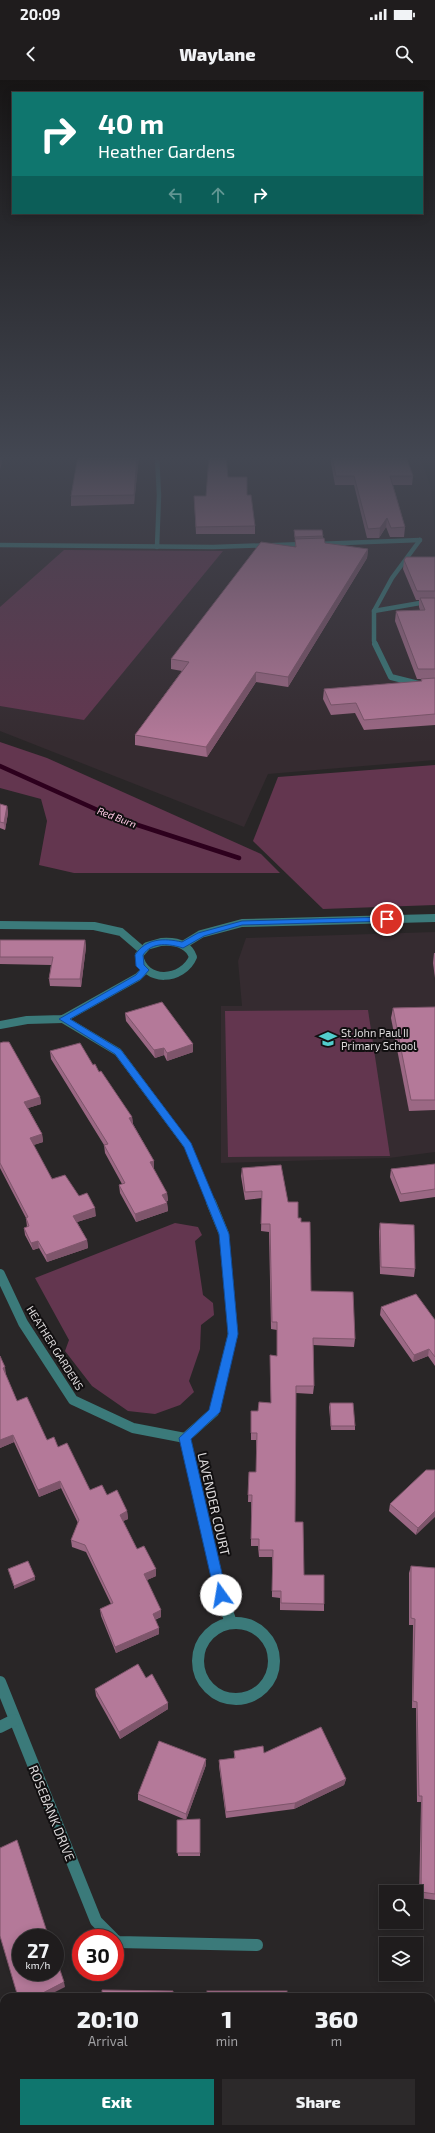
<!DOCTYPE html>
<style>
body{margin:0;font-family:"Exo 2",sans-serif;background:#2c292a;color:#f1f3f6;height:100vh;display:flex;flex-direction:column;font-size:15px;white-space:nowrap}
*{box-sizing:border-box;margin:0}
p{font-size:13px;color:#a1a1a4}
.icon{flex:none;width:22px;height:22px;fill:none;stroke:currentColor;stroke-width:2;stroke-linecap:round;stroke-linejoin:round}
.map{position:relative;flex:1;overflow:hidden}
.panel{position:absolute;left:0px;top:1913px;width:435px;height:140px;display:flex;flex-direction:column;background:#1f1c1d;border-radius:12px 12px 0 0;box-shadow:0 2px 10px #0003,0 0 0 1px #3c3a3b}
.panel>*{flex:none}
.guide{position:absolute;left:12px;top:12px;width:411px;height:122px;border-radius:0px;box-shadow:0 2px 10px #0003,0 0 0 1px #3c3a3b;background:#0f766e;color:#fff;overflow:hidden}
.tools{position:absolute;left:379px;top:1805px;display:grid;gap:8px}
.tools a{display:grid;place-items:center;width:44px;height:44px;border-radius:0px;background:#1f1c1d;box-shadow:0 2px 10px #0003,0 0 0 1px #3c3a3b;font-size:20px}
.speed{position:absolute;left:12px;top:1849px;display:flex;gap:8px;font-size:20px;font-weight:700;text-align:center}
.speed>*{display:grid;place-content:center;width:52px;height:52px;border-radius:50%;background:#1f1c1d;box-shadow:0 2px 10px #0003,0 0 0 1px #3c3a3b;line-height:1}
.speed small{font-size:10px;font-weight:400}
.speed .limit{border:6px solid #d22;background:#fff;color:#111}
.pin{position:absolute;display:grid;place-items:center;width:34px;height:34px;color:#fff;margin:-17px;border:2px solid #fff;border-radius:50%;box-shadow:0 1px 4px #0007}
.me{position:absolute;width:44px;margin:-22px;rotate:347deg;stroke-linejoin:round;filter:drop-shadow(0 0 3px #0008)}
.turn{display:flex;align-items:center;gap:14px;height:84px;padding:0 20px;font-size:18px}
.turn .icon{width:52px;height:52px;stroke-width:2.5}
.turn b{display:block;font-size:28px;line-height:34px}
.lanes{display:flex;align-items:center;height:38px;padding:0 20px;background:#0003;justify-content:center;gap:20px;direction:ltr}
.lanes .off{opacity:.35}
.eta{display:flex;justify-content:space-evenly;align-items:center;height:68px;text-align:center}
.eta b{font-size:24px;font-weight:800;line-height:28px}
.action{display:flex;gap:8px;margin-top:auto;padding:8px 20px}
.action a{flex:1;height:46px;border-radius:0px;background:#0f766e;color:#fff;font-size:16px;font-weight:800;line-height:46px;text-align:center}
.action a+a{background:#2c292a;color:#f1f3f6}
.status{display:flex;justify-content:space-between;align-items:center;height:28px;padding:0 20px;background:#1f1c1d;direction:ltr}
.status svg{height:11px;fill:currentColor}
header{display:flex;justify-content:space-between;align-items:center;height:52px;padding:0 20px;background:#1f1c1d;font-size:18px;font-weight:800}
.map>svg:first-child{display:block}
</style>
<div class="status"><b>20:09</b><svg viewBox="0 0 49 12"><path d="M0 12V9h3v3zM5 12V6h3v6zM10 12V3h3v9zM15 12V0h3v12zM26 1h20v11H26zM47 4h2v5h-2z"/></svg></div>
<header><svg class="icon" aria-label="back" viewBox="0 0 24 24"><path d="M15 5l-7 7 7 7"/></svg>Waylane<svg class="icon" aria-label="search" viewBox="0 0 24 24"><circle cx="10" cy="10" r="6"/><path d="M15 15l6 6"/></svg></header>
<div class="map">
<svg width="435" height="2053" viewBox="0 0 435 2053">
<rect width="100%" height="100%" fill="#292627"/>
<g fill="#352b30">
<polygon points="0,376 420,376 431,408 435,452 435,680 268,694 244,747 0,651"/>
<polygon points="435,852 435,1072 389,1078 221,1083 221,926 242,926 238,881 246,858"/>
</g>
<g fill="#63364f">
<polygon points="64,470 223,471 84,640 0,626 0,527"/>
<polygon points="0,662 47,678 261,774 280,793 74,793 39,785 47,741 41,719 0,708"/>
<polygon points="435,685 435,825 323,829 253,761 278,697"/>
<polygon points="368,930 390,1076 228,1077 225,931"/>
<polygon points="175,1143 198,1147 202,1155 195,1161 203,1215 213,1223 214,1235 201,1245 200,1269 189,1301 194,1312 180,1325 155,1334 128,1331 92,1306 65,1271 69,1260 35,1198"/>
</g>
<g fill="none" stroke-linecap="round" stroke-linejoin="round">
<polyline stroke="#2d001d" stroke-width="4.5" points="0,686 113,737 239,778"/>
<g stroke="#3b7a7a" stroke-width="4.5">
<polyline points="157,376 159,415 157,467"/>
<polyline points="317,464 420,460"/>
<polyline points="0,465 213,467 305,464"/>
<polyline points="374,531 420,523 435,524"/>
<polyline points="376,565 374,561 374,531 392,498 420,460"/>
</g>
<polyline stroke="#3b7a7a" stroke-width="6" points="375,564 391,597 419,604 435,603"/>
<g stroke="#3b7a7a" stroke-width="8">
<polyline points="63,939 118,972 188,1066 211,1123"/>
<polyline points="0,945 27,940 63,939 138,897 145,890"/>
</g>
<g stroke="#3b7a7a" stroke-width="10">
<polyline points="0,1194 23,1243 73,1320 133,1348 185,1358 214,1332 233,1254 224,1154 211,1122"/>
<polyline points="185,1358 221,1515 226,1529"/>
</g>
<g stroke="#3b7a7a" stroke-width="12">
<polyline points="226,1528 231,1543"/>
<circle cx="236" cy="1581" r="38"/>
<polyline points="0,1602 96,1841 113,1858"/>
<polyline points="0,1647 14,1640"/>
<polyline points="115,1860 118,1862 257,1865"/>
</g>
<g stroke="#3b7a7a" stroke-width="8">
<polyline points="0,845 94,846 121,852 142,870"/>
<path d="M161,862C174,861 188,863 193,877C183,901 144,904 139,875L147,866Z"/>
<polyline points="183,865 201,854 242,843 435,838"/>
</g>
</g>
<g fill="#9b6884">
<polygon points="78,376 139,376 134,424 71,426 71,416"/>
<polygon points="331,376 406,376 413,396 412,405 393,405 405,447 404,457 390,457 386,447 379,458 367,458 354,405 335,405 331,383"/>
<polygon points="228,397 247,415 255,446 255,454 196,454 194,416 206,416"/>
<polygon points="294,453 323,456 323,458 325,463 368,469 367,478 288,607 256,602 207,677 135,665 135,655 182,591 171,589 171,579 295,467 295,460"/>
<polygon points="435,477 435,645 364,650 355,633 331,635 323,619 324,609 421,601 421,599 417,599 395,541 396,531 420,530 419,527 419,520 416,520 403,489 404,480"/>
<polygon points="0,724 7,726 8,733 5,750 0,748"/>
<polygon points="0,860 85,860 86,867 81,907 50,906 49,899 51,885 0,884"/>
<polygon points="434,873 435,873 435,898 433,883"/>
<polygon points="435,927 435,1030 409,1031 391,938 393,928"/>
<polygon points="125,933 193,964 193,972 167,981 164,975 155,978 126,941"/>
<polygon points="0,963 40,1017 41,1024 28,1028 42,1054 43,1062 33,1065 52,1099 79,1116 96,1136 77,1142 87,1160 88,1168 47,1182 39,1168 33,1170 25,1155 24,1148 27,1147 26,1138 0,1088"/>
<polygon points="50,971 93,985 99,992 132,1037 133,1044 154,1081 154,1089 153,1089 167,1113 168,1121 166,1121 167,1123 168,1131 136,1142 120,1113 119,1105 122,1104 105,1073 104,1065 51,979"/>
<polygon points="435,1084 435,1117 400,1122 390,1097 391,1089"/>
<polygon points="242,1088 288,1122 298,1138 301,1142 311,1211 355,1259 354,1267 313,1265 314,1306 313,1314 296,1313 295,1442 304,1495 324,1524 324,1531 280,1530 280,1518 272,1517 272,1477 259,1477 258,1466 251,1466 251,1422 248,1422 249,1392 256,1392 256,1360 251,1360 251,1331 258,1331 271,1323 270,1275 277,1276 277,1250 271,1249 269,1152 261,1151 262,1118 245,1120 241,1096"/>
<polygon points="380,1143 415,1189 414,1197 380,1194 379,1151"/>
<polygon points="381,1227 435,1240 435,1286 428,1276 413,1282 380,1235"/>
<polygon points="0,1276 6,1294 6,1295 17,1321 47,1360 58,1367 90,1410 107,1415 127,1431 128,1439 123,1441 137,1469 156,1496 147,1500 161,1537 155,1540 159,1548 159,1554 116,1573 101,1536 100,1529 111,1524 86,1472 72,1467 71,1460 78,1443 61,1408 39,1417 14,1362 0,1368"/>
<polygon points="330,1323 355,1346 355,1350 331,1350 329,1327"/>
<polygon points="435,1390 416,1455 389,1431 390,1424"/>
<polygon points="411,1486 435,1488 435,1820 419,1818 421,1722 417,1722 416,1628 412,1628 413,1545 409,1545 409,1493"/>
<polygon points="146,1598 168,1623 168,1629 120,1659 96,1616 95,1609"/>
<polygon points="234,1671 264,1673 346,1699 344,1705 294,1729 226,1738 219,1686 219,1680 234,1678"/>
<polygon points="206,1679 206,1685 186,1740 138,1720 138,1714"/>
<polygon points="200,1739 200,1776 178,1776 177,1740"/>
</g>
<g fill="#7e556b">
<polygon points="1,376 2,382 0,389 0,378"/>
<polygon points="137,376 139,376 134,424 134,415"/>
<polygon points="387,438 386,447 379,458 380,448"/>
<polygon points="368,469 367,478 288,607 288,597"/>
<polygon points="256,592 256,602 207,677 206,667"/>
<polygon points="7,726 8,733 5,750 4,743"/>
<polygon points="85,860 86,867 81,907 80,899"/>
<polygon points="193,964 193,972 167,981 167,973"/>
<polygon points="164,968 164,975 155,978 154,970"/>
<polygon points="40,1017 41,1024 25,1029 24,1022"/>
<polygon points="132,1037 133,1045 129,1038"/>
<polygon points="42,1054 43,1062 31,1066 30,1058"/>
<polygon points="154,1081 154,1089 150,1090 150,1082"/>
<polygon points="167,1113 168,1121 162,1123 162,1115"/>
<polygon points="167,1123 168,1131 136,1142 135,1134"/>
<polygon points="95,1128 96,1136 74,1143 73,1136"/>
<polygon points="87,1160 88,1168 47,1182 46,1175"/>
<polygon points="38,1161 39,1168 33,1170 31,1163"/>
<polygon points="429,1269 428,1276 413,1282 414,1275"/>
<polygon points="5,1287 6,1294 4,1295 3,1288"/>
<polygon points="13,1355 14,1362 0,1368 0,1360"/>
<polygon points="60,1401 61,1408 39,1417 38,1410"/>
<polygon points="127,1431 128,1439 121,1442 120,1435"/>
<polygon points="435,1431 435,1437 416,1455 418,1448"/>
<polygon points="156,1489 156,1496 145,1501 144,1494"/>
<polygon points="35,1497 35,1500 14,1509 14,1506"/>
<polygon points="161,1530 161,1537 153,1540 153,1534"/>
<polygon points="159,1548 159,1554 116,1573 115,1567"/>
<polygon points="168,1623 168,1629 120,1659 119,1652"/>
<polygon points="206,1679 206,1685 186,1740 186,1734"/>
<polygon points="346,1699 344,1705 294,1729 295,1723"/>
<polygon points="64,1902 65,1907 45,1917 35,1917"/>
</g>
<g fill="#b47999" stroke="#7e556b">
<polygon points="78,376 137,376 134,415 71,416"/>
<polygon points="209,376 226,376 228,397 247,397 247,415 251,415 255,446 196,447 194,416 206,416"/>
<polygon points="332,376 406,376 413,396 390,396 405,447 391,448 387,438 380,448 368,449 354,396 336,396"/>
<polygon points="294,450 322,450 323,456 295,457"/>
<polygon points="324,458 325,463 368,469 288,597 256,592 206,667 135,655 189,582 171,579 261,462 296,467 295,459"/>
<polygon points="406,477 435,477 435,511 417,511 404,480"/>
<polygon points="420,518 435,518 435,589 418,589 396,531 425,530"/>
<polygon points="435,598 435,634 364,640 356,623 331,625 324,609 422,601 421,599"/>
<polygon points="0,724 7,726 4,743 0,742"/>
<polygon points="0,860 85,860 80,899 49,899 53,877 0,877"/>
<polygon points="162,922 193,964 167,973 164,968 154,970 125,933"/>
<polygon points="435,927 435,1020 411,1020 393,928"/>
<polygon points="3,962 9,962 40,1017 24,1022 42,1054 30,1058 52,1099 65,1095 79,1116 87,1113 95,1128 73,1136 87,1160 46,1175 38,1161 31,1163 24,1148 29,1146 26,1138 28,1137 0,1083 0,963"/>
<polygon points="80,963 93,985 95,984 99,992 101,991 132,1037 129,1038 154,1081 150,1082 167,1113 162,1115 167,1123 135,1134 119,1105 125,1103 104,1065 108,1064 50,971"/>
<polygon points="435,1084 435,1109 401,1114 391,1089"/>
<polygon points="281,1085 288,1122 298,1122 298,1138 301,1138 301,1142 310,1142 311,1211 353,1212 355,1259 313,1258 314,1306 296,1306 295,1442 303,1442 304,1495 324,1495 324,1524 281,1523 281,1511 272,1511 273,1470 259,1470 259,1459 251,1459 252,1415 248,1415 249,1392 256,1392 257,1353 251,1353 251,1331 258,1331 259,1322 271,1323 270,1275 277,1276 277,1242 272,1242 270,1144 261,1144 262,1111 245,1112 242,1088"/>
<polygon points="380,1143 414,1145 415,1189 381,1187"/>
<polygon points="416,1214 435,1240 435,1277 429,1269 414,1275 381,1227"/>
<polygon points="0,1276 5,1287 3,1288 17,1321 27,1317 47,1360 54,1357 58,1367 67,1363 90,1410 102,1405 107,1415 117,1410 127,1431 120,1435 137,1469 144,1466 156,1489 144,1494 161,1530 153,1534 159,1548 115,1567 100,1529 113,1523 85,1465 71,1460 79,1440 60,1401 38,1410 13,1355 0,1360"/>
<polygon points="330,1323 353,1323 355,1346 331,1346"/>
<polygon points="426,1390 435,1390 435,1431 418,1448 390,1424"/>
<polygon points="28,1481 35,1497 14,1506 8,1489"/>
<polygon points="411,1486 435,1488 435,1814 421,1812 422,1716 419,1716 417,1622 413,1621 415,1539 411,1538"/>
<polygon points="138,1584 146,1598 152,1594 168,1623 119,1652 95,1609"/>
<polygon points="321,1647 346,1699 295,1723 226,1732 219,1680 235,1678 234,1671 263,1666 264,1673"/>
<polygon points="159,1661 206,1679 186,1734 138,1714"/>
<polygon points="200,1739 200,1773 177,1773 177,1740"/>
<polygon points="17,1760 49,1858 21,1858 21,1892 55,1892 55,1875 64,1902 35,1917 18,1917 0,1856 0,1768"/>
<polygon points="102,1910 173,1911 173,1917 102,1917"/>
<rect x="207" y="1911" width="80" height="6"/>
</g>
<linearGradient id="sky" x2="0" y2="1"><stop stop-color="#171515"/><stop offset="0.57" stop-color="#434752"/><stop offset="1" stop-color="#434752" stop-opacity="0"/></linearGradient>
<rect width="435" height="663" fill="url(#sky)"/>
<path fill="#1a73e8" stroke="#114b97" d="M387,837H390V841L242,845L204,856L183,868C170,864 152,861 143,875L144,885L149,890L141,899L70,939L121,970L191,1063L229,1154L238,1254L220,1332L191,1359L227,1515L226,1520L221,1521L217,1520L215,1515L179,1358L209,1330L228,1254L219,1154L184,1067L115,974L59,939L136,895L140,890L136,886L135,875C146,858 164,858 182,862L198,853L242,841Z"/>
<defs>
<g id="school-bare" transform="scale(1.38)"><path d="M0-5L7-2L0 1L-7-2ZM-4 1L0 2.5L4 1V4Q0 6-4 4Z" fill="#52cdcd" stroke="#110f10" stroke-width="2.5" paint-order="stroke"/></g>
</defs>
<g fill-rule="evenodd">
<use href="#school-bare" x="328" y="959"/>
</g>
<g text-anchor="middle" stroke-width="4" stroke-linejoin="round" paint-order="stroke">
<g font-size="10" font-style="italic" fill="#fdc8e3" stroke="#110f10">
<text transform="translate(117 737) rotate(21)" y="4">Red Burn</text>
</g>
<g font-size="11" fill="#dddadb" stroke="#110f10" text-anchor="start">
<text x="341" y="957">St John Paul II<tspan x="341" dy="13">Primary School</tspan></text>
</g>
<g font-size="11" fill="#dddadb" stroke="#110f10">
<text transform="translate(55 1268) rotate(58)" y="4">HEATHER GARDENS</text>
</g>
<g font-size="13" fill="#dddadb" stroke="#110f10">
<text transform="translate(214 1424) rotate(77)" y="5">LAVENDER COURT</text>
<text transform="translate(52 1733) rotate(68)" y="5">ROSEBANK DRIVE</text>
</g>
</g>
</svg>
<div class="tools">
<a><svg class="icon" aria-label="search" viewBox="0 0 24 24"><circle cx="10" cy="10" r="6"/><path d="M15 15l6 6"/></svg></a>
<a><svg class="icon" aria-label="layers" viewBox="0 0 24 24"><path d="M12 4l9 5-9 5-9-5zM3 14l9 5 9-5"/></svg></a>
</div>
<div class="speed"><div>27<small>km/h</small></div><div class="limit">30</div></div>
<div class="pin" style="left:387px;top:839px;background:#d93025"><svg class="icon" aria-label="arrive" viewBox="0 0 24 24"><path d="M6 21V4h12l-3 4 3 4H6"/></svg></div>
<svg class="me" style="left:221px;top:1515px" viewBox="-20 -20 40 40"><circle r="19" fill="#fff"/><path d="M0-13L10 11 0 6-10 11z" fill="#1a73e8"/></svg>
<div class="guide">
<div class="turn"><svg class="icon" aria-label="right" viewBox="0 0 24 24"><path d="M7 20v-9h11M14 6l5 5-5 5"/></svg><div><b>40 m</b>Heather Gardens</div></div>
<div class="lanes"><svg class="icon off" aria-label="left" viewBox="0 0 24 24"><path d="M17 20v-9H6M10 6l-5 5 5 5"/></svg><svg class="icon off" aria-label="ahead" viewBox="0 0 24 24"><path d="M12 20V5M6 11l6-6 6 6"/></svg><svg class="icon" aria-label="right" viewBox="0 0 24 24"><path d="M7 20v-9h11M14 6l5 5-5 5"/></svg></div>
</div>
<section class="panel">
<div class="eta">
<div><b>20:10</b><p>Arrival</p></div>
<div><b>1</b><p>min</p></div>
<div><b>360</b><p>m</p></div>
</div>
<div class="action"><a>Exit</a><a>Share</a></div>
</section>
</div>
